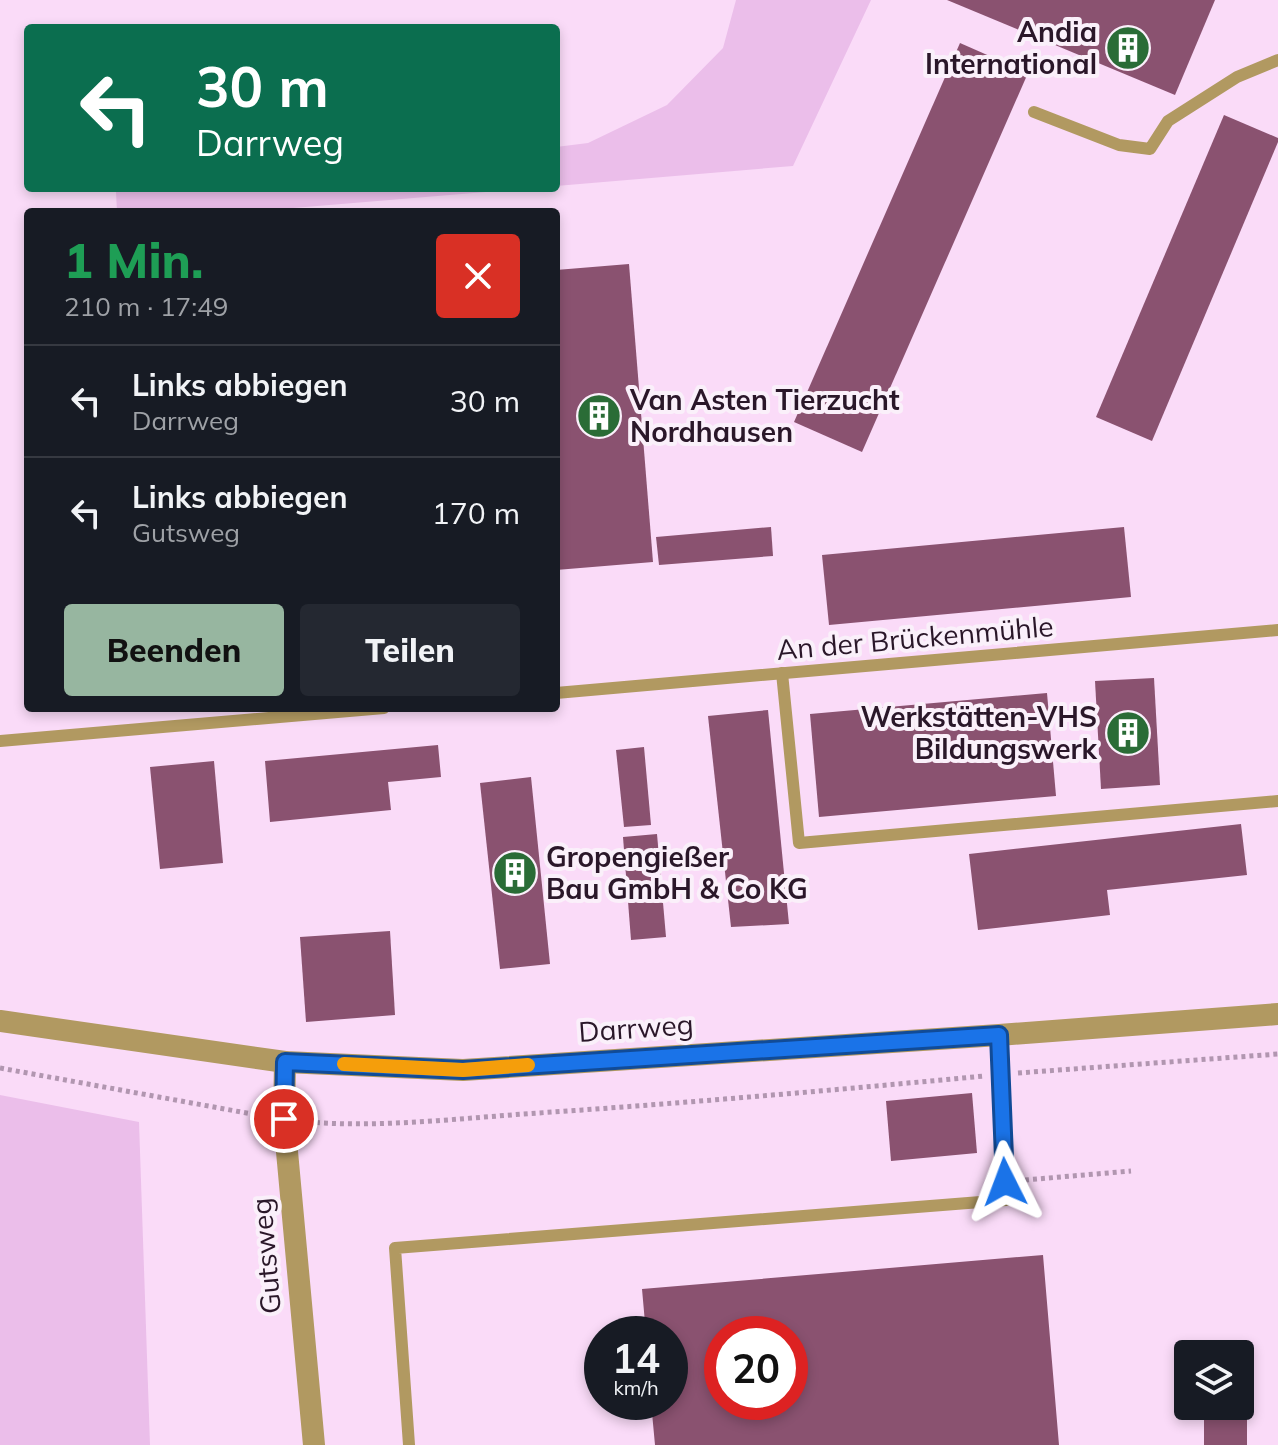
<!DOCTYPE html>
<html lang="de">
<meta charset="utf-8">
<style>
body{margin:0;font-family:Mulish,sans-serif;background:#242831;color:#f1f3f6;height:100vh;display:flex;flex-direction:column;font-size:30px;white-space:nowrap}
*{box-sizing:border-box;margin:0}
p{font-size:26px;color:#9ea1a6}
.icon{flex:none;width:44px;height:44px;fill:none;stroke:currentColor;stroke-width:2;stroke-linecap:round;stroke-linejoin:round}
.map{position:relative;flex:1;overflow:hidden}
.sheet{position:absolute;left:24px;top:208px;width:536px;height:504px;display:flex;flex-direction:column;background:#171b24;border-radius:8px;box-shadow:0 4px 12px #0003}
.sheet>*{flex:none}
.hud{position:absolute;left:24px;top:24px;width:536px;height:168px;border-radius:8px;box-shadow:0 4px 12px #0003;background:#0b6e4f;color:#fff;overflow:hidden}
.tools{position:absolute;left:1174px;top:1340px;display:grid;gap:16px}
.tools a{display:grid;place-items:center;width:80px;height:80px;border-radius:8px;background:#171b24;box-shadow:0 4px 12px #0003;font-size:40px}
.speed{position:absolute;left:584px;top:1316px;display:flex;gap:16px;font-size:40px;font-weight:700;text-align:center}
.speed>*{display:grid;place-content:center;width:104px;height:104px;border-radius:50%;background:#171b24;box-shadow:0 4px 12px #0003;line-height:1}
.speed small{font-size:20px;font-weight:400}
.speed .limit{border:12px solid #d22;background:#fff;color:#111}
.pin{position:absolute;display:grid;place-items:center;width:68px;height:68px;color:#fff;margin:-34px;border:4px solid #fff;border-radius:50%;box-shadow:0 2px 8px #0007}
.me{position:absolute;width:88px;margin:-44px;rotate:357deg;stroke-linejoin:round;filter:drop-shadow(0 0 6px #0008)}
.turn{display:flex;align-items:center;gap:28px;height:168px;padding:0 40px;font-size:36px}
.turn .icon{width:104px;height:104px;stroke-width:2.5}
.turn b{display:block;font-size:56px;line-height:68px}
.round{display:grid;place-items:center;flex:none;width:84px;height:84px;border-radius:8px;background:#242831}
.headline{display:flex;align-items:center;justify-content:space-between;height:136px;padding:0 40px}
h1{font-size:48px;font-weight:800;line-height:60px;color:#1e9e55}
.action{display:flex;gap:16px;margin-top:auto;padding:16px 40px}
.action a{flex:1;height:92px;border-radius:8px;background:#97b6a0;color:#111;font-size:32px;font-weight:800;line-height:92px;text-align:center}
.action a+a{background:#242831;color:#f1f3f6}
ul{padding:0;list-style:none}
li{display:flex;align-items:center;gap:24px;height:112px;padding:0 40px;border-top:2px solid #363941}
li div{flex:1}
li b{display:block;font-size:30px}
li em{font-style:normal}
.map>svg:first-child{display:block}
</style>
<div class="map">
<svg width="1278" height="1445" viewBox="0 0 1278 1445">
<rect width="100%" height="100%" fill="#fadbf8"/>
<g fill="#ebbeea">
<polygon points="736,0 871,0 793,166 556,186 556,147 588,143 667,105 723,48"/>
<polygon points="154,188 533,188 244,212 117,212 116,192"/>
<polygon points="0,1095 139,1122 150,1445 0,1445"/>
</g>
<g fill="#8a5270" fill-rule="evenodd">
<polygon points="947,0 1215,0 1175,95"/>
<polygon points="960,43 1028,73 862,452 794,422"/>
<polygon points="1224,115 1278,138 1278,142 1152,441 1096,417"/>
<polygon points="629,264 653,562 556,570 556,270"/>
<polygon points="771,527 773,556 659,565 656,537"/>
<polygon points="1124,527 1131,597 829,625 822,555"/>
<polygon points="1154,678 1160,785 1101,789 1095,681"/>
<polygon points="1047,693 1056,796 819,817 810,714"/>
<polygon points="768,710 789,924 731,927 708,716"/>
<polygon points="438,745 441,777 388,782 391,810 270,822 265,761"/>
<polygon points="644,747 651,825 624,827 616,750"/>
<polygon points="214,761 223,863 160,869 150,767"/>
<polygon points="531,777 550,964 500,969 480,783"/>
<polygon points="1241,824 1247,875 1107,890 1110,915 978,930 969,854"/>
<polygon points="657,834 666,937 631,940 623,837"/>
<polygon points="390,931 395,1015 306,1022 300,937"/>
<polygon points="972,1093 977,1153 891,1161 886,1101"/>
<path d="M1043,1255L1059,1445H655L651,1402H670V1334H646L642,1289ZM722,1334H790V1402H722Z"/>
<polygon points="1204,1340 1247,1340 1247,1445 1204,1445 1204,1406 1240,1406 1240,1354 1204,1354"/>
</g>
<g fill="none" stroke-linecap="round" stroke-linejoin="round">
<g stroke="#b196b0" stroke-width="5" stroke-dasharray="4 4" stroke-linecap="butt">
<polyline points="0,1068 263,1116"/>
<polyline points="1018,1073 1278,1054"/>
<path d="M308,1122C384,1128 462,1118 538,1113C687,1103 836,1090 984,1076"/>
<polyline points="1025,1180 1131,1171"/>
</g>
<g stroke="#b19961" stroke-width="12">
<polyline points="1034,112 1119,145 1150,149 1168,121 1237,77 1278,60"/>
<polyline points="782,673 799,843 1278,801"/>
<polyline points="556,693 1278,630"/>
<polyline points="0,741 384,708"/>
<polyline points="409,1445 395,1248 1006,1200 999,1035"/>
</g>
<g stroke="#b19961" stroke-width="22">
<polyline points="0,1021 285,1062 463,1070 999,1035 1278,1014"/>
<polyline points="285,1062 284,1119 314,1445"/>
</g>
</g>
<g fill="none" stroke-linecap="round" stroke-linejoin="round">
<g stroke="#114b97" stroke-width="20">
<polyline id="route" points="284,1119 285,1062 463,1070 999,1035 1005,1182"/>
</g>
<use href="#route" stroke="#1a73e8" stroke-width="14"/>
<polyline stroke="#f59e0b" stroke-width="14" points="344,1064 463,1070 528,1065"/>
</g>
<defs>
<g id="building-disc" transform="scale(2.3)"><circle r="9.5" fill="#2a6c36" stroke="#faf0fa"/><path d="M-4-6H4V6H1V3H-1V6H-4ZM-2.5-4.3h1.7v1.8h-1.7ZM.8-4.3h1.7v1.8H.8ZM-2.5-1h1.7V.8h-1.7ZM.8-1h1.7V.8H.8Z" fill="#fff"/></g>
</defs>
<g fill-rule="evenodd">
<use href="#building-disc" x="1128" y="48"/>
<use href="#building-disc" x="599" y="416"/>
<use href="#building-disc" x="1128" y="733"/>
<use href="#building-disc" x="515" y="873"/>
</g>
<g text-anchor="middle" stroke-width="8" stroke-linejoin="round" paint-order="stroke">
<g font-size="28" font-weight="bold" fill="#2a1729" stroke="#faf0fa" text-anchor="end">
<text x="1097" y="42">Andia<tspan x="1097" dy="32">International</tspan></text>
<text x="630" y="410" text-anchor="start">Van Asten Tierzucht<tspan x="630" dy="32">Nordhausen</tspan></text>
<text x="1097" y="727">Werkstätten-VHS<tspan x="1097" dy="32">Bildungswerk</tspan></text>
<text x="546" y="867" text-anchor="start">Gropengießer<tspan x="546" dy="32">Bau GmbH &amp; Co KG</tspan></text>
</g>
<g font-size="28" fill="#2a1729" stroke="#faf0fa">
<text transform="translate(915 638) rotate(-5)" y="10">An der Brückenmühle</text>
<text transform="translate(636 1028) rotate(-4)" y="10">Darrweg</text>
<text transform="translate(266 1256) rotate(-95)" y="10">Gutsweg</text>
</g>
</g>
</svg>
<div class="tools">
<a><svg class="icon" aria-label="layers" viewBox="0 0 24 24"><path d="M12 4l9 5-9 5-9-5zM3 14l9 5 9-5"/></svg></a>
</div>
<div class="speed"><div>14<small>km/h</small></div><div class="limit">20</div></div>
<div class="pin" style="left:284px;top:1119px;background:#d93025"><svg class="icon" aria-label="arrive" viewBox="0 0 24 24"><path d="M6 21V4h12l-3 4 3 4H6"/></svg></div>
<svg class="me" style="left:1005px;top:1182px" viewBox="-20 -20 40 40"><path d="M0-17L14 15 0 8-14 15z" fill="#1a73e8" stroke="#fff" stroke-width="4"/></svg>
<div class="hud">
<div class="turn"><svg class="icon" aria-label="left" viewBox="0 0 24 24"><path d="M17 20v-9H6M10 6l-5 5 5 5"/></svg><div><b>30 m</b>Darrweg</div></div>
</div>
<section class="sheet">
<div class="headline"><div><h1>1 Min.</h1><p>210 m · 17:49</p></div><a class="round" style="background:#d93025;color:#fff"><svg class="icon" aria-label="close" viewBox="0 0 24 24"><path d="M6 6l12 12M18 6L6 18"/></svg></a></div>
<ul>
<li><svg class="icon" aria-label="left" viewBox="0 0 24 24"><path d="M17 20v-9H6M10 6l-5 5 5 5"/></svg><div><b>Links abbiegen</b><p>Darrweg</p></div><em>30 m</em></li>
<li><svg class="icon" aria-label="left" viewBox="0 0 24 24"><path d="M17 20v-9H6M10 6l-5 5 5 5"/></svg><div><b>Links abbiegen</b><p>Gutsweg</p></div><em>170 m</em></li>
</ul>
<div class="action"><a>Beenden</a><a>Teilen</a></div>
</section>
</div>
